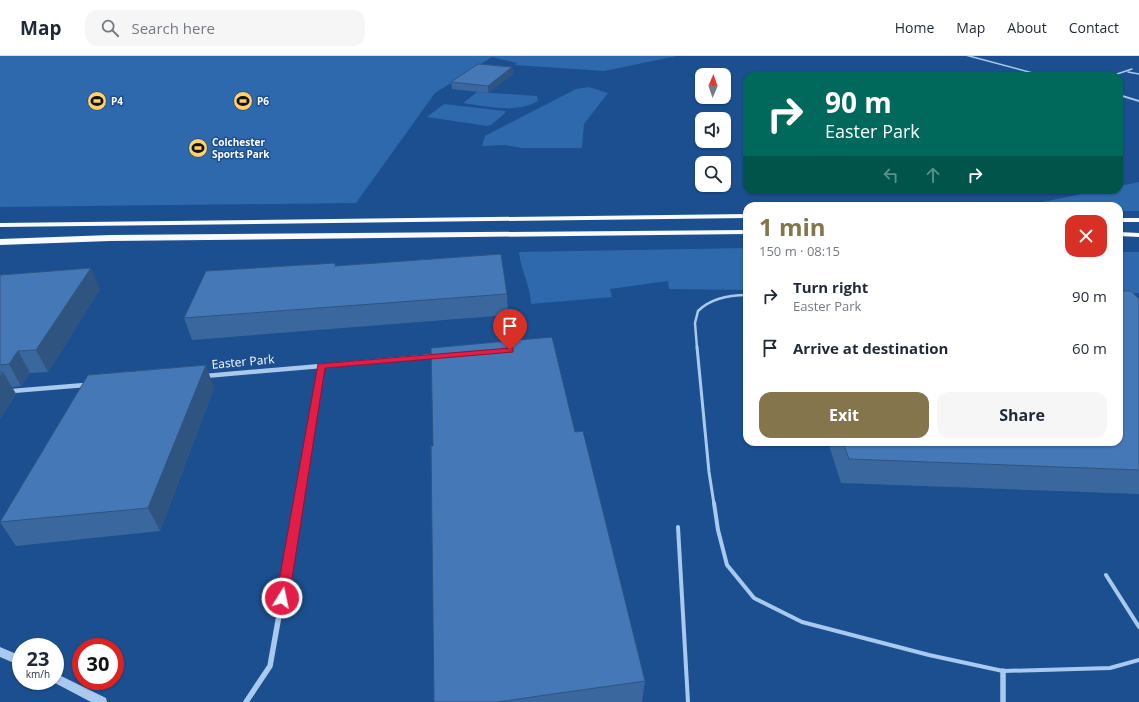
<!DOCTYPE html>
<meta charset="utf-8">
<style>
body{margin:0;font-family:"Open Sans",sans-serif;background:#f6f6f7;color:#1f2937;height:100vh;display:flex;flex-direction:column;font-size:15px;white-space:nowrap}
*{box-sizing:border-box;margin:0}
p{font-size:13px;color:#747a83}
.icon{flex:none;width:22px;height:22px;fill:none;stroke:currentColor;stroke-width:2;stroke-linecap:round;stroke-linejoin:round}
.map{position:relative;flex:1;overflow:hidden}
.sheet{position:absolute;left:743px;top:146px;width:380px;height:244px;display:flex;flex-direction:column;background:#fff;border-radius:12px;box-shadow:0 1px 3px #0004}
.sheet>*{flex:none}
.hud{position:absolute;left:743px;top:16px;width:380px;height:122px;border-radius:12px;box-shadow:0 1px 3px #0004;background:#00695c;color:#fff;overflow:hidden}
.needle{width:26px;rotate:2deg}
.buttons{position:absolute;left:695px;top:12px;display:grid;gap:8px}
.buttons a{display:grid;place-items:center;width:36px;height:36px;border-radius:8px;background:#fff;box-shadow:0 1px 3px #0004;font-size:20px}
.speed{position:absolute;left:12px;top:582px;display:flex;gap:8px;font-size:20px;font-weight:700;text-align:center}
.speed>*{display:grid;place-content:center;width:52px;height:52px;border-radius:50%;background:#fff;box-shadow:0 1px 3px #0004;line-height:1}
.speed small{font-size:10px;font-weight:400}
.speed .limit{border:6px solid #d22;background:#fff;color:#111}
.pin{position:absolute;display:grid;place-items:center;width:34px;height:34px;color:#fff;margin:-41px -17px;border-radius:50% 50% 50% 0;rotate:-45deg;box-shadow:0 0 4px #0007}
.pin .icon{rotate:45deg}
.me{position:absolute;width:44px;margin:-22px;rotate:10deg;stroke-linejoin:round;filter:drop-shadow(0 0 3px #0008)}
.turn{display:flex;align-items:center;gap:14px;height:84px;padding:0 16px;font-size:18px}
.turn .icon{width:52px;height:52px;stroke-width:2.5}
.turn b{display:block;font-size:28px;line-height:34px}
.lanes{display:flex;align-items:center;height:38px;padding:0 16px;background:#0003;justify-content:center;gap:20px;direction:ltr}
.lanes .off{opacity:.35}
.round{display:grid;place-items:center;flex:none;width:42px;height:42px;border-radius:12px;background:#f6f6f7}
.head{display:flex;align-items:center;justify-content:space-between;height:68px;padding:0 16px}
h1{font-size:24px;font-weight:700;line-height:30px;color:#84754c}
.primary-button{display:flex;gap:8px;margin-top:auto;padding:8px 16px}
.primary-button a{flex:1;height:46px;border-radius:12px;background:#84754c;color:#fff;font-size:16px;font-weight:700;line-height:46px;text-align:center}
.primary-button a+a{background:#f6f6f7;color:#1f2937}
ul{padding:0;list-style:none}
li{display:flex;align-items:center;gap:12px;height:52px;padding:0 16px}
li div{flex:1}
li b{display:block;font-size:15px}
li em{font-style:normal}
header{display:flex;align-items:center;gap:24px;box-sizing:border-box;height:56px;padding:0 20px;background:#fff;border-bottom:1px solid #e0e1e3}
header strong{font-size:19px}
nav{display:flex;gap:22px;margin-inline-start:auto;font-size:14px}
.search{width:280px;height:36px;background:#f6f6f7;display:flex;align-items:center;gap:10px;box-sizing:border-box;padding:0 14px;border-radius:12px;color:#747a83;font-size:15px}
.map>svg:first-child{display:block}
</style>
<header>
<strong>Map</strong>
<div class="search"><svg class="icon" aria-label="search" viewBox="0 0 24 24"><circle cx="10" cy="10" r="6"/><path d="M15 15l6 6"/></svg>Search here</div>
<nav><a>Home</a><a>Map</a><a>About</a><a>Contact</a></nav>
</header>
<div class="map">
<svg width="1139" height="646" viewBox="0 0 1139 646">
<rect width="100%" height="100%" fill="#1b4f8f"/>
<g fill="#2e69ad">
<polygon points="0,0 677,0 604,15 515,9 517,7 492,1 435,37 356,147 0,151"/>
<polygon points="589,31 608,37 584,68 582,92 522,92 505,89 482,90 485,80 576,33"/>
<path d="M477,36L537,40L538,45C517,58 485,50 463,47Z"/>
<polygon points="444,48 505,55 505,57 491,69 487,70 427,61"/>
<polygon points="1139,126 1139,155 1119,155 1119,150 1023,150 1101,134 1119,134 1119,130"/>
<path d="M747,192V234L669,233L668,225L610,233L612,241L531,248C531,231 521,216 519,196Z"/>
<rect x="1119" y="196" width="20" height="41"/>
</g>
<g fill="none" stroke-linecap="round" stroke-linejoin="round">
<g stroke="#a9c9ee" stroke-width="1.5">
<polyline points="1128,16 1139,18"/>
<polyline points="1111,20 1132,13"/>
</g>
<path stroke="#a9c9ee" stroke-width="2.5" d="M697,292L695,267L698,255C711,242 729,239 747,239"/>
<polyline stroke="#a9c9ee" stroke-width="3" points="697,291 709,416 714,448"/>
<g stroke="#a9c9ee" stroke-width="4">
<polyline points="714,447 718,474 727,509 754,542 802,566 929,599 1003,615 1110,612 1139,604"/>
<polyline points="678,471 688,646"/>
<polyline points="1106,519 1139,571"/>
</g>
<g stroke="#a9c9ee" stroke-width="4.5">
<polyline points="321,310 436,300"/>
<polyline points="205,320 321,310 299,448"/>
<polyline points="0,336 85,329"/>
</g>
<g stroke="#a9c9ee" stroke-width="5.5">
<polyline points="1003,615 1003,646"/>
<polyline points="246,646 270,610 299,447"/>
</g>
<g fill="#a9c9ee" fill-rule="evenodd">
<polygon points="966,0 972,0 1047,20 1041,20"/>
<polygon points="1119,38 1139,44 1139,46 1119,40"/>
<polygon points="0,591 21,600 21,610 0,601"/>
<polygon points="55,617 106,642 107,646 91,646 51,625 55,625"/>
</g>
<g fill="#f8faff" fill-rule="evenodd">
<polygon points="747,158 747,162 0,171 0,167"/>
<rect x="1119" y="162" width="20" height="4"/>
<polygon points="747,174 747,178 110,185 0,189 0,183 110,179"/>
<polygon points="1119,176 1139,177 1139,181 1119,180"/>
</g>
</g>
<g fill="#3a679d">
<polygon points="512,11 513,18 488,37 452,33 451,26"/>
<polygon points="335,207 336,210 507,238 508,259 192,284 184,262"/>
<polygon points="0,219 100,233 48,316 30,317 21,330 12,331 16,338 0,363"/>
<polygon points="1139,243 1139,438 841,427 828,386 1119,386"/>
<polygon points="214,332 160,475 16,490 0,466"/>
<polygon points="575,376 645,625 642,646 434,646"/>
</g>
<g fill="#305480">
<polygon points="512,11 513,18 488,37 488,30"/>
<polygon points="91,212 100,233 48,316 36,294"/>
<polygon points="18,295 30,317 21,330 9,308"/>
<polygon points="206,309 214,332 160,475 148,452"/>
<polygon points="3,316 16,338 0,363 0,320"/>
</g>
<g fill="#4478b7" stroke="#305480">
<polygon points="478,8 512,11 488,30 451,26"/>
<polygon points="501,198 507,238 184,262 206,215 335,207 335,210"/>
<polygon points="91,212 36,294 18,295 9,308 0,309 0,219"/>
<polygon points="1119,235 1131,235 1139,243 1139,414 849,403 843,386 1119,386"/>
<polygon points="552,281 575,376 583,375 645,625 497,646 434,646 431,390 433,390 431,292"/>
<polygon points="206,309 148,452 0,466 88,319"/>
<polygon points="0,316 3,316 0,320"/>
</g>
<polygon fill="#e11d48" stroke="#92132f" points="510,292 513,292 513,296 325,312 289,542 287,546 282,547 278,546 276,542 318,308"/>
<defs>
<g id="stadium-disc" transform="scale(1)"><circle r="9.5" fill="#ffd166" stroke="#1b4f8f"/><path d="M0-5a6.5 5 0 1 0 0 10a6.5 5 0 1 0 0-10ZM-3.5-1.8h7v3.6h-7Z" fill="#111"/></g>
</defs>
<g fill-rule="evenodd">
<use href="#stadium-disc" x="97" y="45"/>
<use href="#stadium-disc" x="243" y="45"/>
<use href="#stadium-disc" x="198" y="92"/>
</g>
<g text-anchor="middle" stroke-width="3" stroke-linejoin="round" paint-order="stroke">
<g font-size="10" font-weight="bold" fill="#fff" stroke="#1b4f8f" text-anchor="start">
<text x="111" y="49">P4</text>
<text x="257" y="49">P6</text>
<text x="212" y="90">Colchester<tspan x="212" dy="12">Sports Park</tspan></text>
</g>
<g font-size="12" fill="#fff" stroke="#1b4f8f">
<text transform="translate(243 306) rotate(-5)" y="4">Easter Park</text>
</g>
</g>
</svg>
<div class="buttons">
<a><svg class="needle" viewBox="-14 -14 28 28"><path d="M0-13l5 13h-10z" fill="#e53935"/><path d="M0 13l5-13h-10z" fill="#747a83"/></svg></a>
<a><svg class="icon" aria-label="sound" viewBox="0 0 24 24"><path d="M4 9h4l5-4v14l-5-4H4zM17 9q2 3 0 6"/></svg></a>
<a><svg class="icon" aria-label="search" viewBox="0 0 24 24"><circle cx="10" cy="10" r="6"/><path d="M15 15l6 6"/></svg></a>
</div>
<div class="speed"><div>23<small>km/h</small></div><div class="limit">30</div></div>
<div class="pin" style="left:510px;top:294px;background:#d93025"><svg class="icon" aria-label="arrive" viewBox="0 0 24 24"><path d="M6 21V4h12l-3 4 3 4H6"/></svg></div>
<svg class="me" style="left:282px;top:542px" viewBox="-20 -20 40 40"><circle r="17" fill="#e11d48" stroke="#fff" stroke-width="3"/><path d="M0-11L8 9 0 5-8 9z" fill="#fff"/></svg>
<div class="hud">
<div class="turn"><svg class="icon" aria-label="right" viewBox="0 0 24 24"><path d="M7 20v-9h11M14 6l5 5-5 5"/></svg><div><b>90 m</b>Easter Park</div></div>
<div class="lanes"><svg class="icon off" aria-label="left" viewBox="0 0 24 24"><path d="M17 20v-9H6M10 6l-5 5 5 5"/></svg><svg class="icon off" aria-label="ahead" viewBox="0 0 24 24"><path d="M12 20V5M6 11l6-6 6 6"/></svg><svg class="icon" aria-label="right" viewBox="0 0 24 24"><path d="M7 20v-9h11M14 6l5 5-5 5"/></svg></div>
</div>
<section class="sheet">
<div class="head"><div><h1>1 min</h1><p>150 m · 08:15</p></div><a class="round" style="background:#d93025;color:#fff"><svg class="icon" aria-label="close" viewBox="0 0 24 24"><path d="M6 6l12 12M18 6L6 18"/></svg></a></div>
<ul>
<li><svg class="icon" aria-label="right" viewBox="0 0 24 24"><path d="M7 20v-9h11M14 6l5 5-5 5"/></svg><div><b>Turn right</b><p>Easter Park</p></div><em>90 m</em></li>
<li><svg class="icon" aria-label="arrive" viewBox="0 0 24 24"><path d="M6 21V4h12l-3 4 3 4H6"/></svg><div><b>Arrive at destination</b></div><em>60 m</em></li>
</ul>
<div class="primary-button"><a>Exit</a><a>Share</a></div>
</section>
</div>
